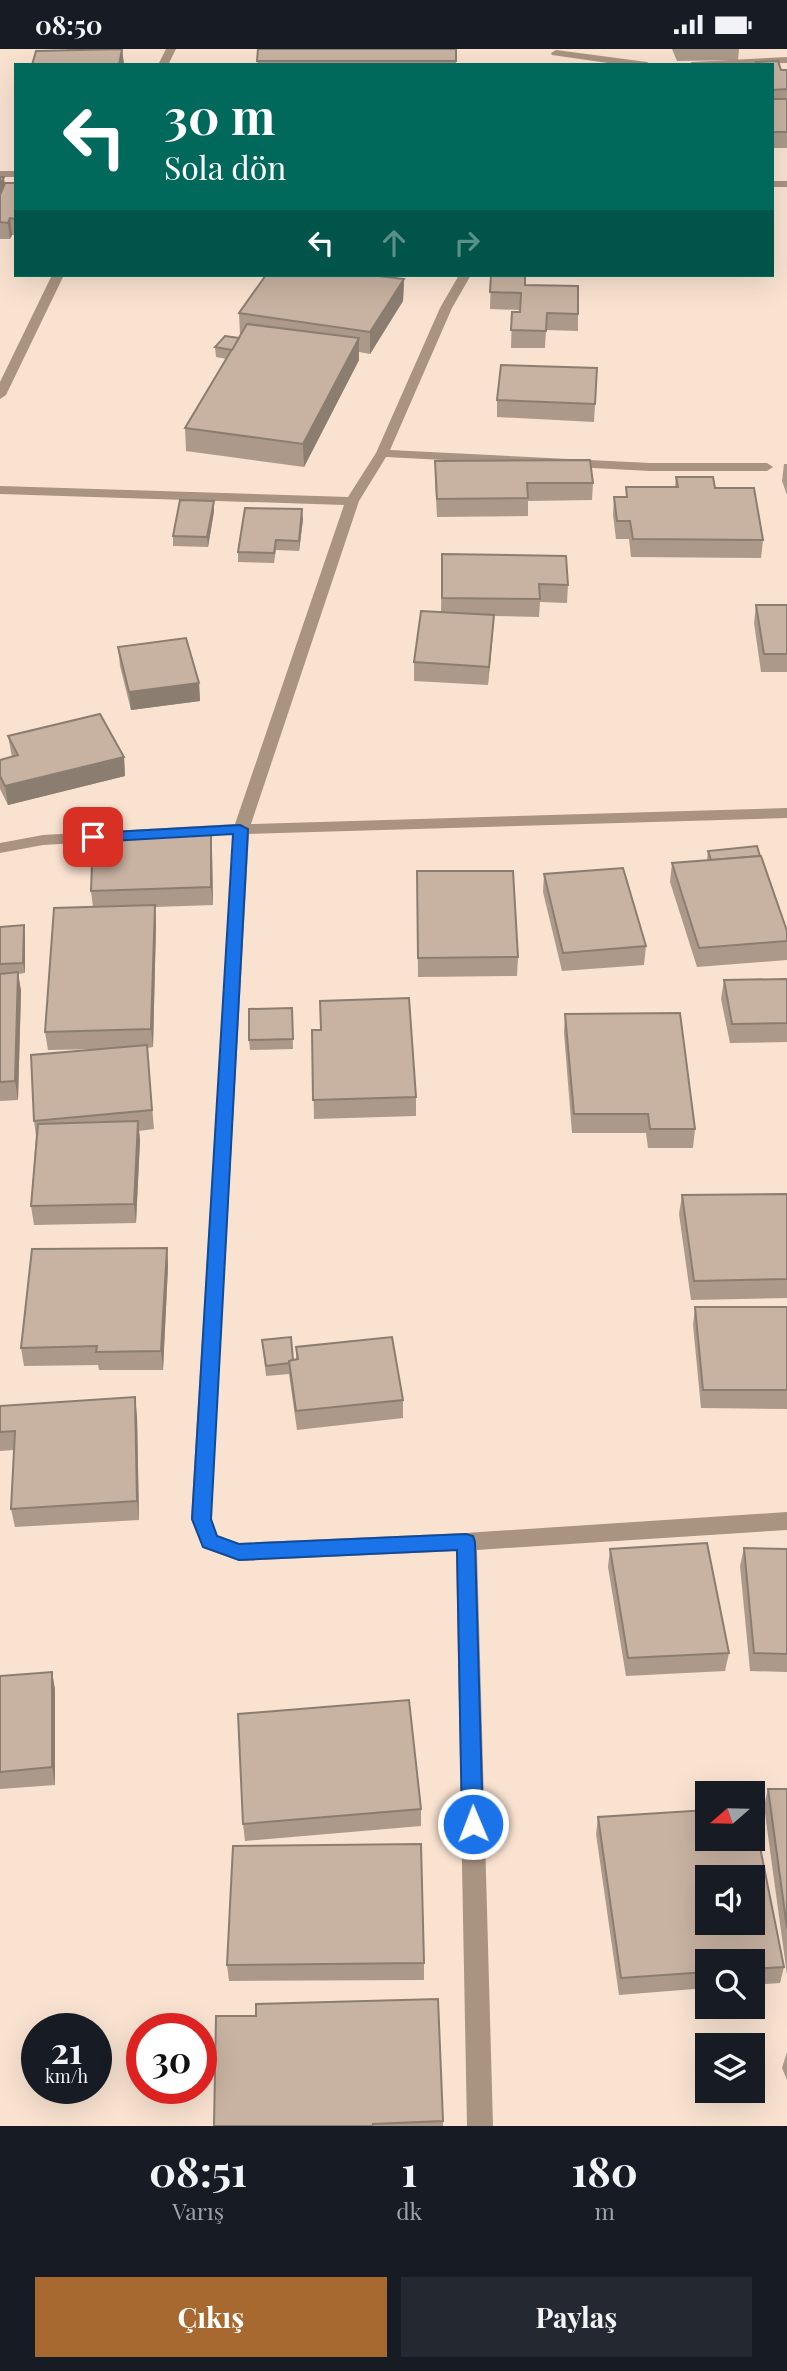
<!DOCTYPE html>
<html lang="tr">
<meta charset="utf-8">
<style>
body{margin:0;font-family:"Playfair Display",serif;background:#242831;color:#f1f3f6;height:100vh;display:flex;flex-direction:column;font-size:26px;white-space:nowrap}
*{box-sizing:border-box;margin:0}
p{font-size:23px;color:#9ea1a6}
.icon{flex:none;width:38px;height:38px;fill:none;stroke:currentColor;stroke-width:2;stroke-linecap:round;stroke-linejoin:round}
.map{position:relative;height:2077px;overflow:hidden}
.details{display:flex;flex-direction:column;background:#171b24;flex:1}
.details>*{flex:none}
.guide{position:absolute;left:14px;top:14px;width:760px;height:214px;border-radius:0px;box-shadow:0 7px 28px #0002;background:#00695c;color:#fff;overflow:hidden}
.needle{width:46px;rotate:250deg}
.tools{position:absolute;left:695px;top:1732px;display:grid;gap:14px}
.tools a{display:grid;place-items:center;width:70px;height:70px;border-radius:0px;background:#171b24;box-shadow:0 7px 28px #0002;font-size:35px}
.speed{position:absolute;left:21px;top:1964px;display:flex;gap:14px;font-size:35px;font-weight:700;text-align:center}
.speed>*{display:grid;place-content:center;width:91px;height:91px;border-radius:50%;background:#171b24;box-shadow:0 7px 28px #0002;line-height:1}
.speed small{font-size:18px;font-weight:400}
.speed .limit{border:10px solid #d22;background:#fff;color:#111}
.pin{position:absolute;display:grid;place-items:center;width:60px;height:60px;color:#fff;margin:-30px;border-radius:14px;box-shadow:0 4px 10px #0006}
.me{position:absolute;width:77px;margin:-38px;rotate:359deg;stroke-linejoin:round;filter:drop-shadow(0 0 5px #0008)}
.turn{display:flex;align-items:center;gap:24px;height:147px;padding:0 35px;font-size:32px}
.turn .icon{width:91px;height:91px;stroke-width:2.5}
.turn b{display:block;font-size:49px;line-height:60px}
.lanes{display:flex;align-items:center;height:66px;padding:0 35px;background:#0003;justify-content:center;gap:35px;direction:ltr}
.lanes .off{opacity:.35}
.eta{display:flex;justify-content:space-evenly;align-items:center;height:119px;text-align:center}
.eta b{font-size:42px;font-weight:700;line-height:49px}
.button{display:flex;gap:14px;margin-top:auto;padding:14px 35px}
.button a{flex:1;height:80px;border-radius:0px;background:#a86930;color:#fff;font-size:28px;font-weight:700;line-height:80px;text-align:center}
.button a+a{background:#242831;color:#f1f3f6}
.status{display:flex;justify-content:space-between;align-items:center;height:49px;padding:0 35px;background:#171b24;direction:ltr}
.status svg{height:19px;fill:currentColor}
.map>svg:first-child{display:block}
</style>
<div class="status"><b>08:50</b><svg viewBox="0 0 49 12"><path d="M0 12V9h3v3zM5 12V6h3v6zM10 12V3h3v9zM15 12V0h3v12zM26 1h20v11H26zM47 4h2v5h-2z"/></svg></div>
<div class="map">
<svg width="787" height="2077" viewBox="0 0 787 2077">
<rect width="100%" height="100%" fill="#f9e2d0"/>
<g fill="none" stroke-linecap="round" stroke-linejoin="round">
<g fill="#a99381" fill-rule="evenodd">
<polygon points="166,0 176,0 168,16 158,16"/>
<polygon points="556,1 647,13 652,16 622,16 552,6 551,4"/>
<polygon points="787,8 787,14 687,16 692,13"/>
<rect x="0" y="122" width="16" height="6"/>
<rect x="772" y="132" width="15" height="6"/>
<polygon points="52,226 64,226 6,346 0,350 0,333"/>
<polygon points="459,226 471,226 452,259 390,401 650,414 767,414 773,418 767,422 650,422 386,408 359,452 251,775 787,759 787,769 249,785 211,1470 218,1487 239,1494 466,1484 787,1463 787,1481 477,1501 493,2077 467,2077 456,1502 239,1512 203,1499 191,1470 233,785 43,796 0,804 0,794 43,786 235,775 344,456 0,445 0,437 348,448 376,404 440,259"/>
</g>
</g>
<g fill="#ac998a">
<polygon points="67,0 122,0 124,16 32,16 67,1"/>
<polygon points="258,0 456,12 456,16 257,16"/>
<polygon points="672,0 739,0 738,11 677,12"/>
<polygon points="778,12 781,21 787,21 787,49 772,50 772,16 756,16 756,13"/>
<rect x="772" y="50" width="15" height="49"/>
<polygon points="0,128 4,128 4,134 16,134 16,186 12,186 10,190 0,190"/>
<polygon points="491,226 525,236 578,265 578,282 546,281 545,299 511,299 512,263 520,263 520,261 490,260"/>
<polygon points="404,230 403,252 370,305 359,303 359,311 304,418 186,402 185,379 227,310 216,308 215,298 239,289 240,286 239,264"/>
<polygon points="597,319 594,373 497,368 497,351"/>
<polygon points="435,412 593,434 592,451 528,452 528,467 437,468 435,430"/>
<polygon points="784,415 787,415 787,446 782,432"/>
<polygon points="676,428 715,439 763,491 761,509 631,508 629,490 616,490 613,466 614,448 626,448 626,438 675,438"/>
<polygon points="214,452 214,462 208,498 173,497 173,487"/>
<polygon points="303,470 299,502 276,501 274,514 238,513 238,503"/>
<polygon points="442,505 568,536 567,554 540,553 539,568 494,567 488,636 414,632 414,613 441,563"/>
<polygon points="756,556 787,556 787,623 761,623 754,574"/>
<polygon points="118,598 199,634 200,652 131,661 120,617"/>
<polygon points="8,687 124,708 125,727 8,756 0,740 0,711 12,708"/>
<polygon points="212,802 213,856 155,858 156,875 153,998 147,999 154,1080 139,1082 140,1091 136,1174 34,1176 31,1157 36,1087 34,1072 101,1000 48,1001 45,983 93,858 91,842"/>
<polygon points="708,802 787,882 787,911 697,918 670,833 672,814 707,811"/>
<polygon points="417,822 518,908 517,927 418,928"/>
<polygon points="544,825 646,897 644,916 562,922 543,843"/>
<polygon points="24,876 25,886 25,924 18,925 21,942 18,1051 0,1052 0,878"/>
<polygon points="787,930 787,993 730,994 721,950 724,931"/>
<polygon points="292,959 293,1000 250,1001 249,991"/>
<polygon points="565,965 695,1080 693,1099 648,1099 646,1084 572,1084 564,984"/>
<polygon points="312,981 321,981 416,1048 416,1067 314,1070"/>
<polygon points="787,1145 787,1249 691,1251 679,1165 682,1146"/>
<polygon points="167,1199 168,1217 163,1321 99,1321 98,1316 24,1317 21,1299"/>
<polygon points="695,1258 787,1258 787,1360 701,1359 693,1276"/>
<polygon points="262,1291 293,1311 296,1311 296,1298 403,1351 403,1369 297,1381 289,1325 266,1327"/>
<polygon points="0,1357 137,1367 139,1471 15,1478 11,1460 14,1401 0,1402"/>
<polygon points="744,1499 787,1500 787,1623 750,1622 740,1517"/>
<polygon points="610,1500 729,1604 725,1622 626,1627 608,1518"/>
<polygon points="52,1623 55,1641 55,1736 0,1740 0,1627"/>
<polygon points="768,1740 787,1740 787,1926 764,1757"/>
<polygon points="421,1760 421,1777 245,1792 243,1775"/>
<polygon points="598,1768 784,1918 780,1934 752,1936 752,1913 707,1913 707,1939 619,1946 596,1785"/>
<polygon points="424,1914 424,1931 229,1932 227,1916"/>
<polygon points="787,2003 787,2031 782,2019"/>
<polygon points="443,2072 443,2077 214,2077"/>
</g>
<g fill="#8c7d71">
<polygon points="122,0 124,16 119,16"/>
<polygon points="4,128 6,144 0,157 0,136"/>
<polygon points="10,169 12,186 10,190 8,174"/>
<polygon points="404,230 403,252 370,305 370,283"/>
<polygon points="359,289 359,311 304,418 303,395"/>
<polygon points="214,452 214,462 208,498 207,488"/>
<polygon points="302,460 303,470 299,502 299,492"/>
<polygon points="494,566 493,584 488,636 489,618"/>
<polygon points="199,634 200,652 131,661 129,643"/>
<polygon points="124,708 125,727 8,756 5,737"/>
<polygon points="211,783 212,802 213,856 211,838"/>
<polygon points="155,856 156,875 153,998 151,980"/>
<polygon points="24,876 25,886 25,924 23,914"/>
<polygon points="18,923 21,942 18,1051 15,1032"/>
<polygon points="138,1072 140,1091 136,1174 134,1155"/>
<polygon points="167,1199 168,1217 163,1321 161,1302"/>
<polygon points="135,1348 137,1367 139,1471 137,1452"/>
<polygon points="52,1623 55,1641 55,1736 52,1718"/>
</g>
<g fill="#c8b2a1" stroke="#8c7d71" stroke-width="2" fill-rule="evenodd">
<polygon points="122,0 119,16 32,16 36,2"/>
<polygon points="258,0 456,0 456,12 257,12"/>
<polygon points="778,12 781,21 787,21 787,40 772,41 772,16 757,16 756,13"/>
<rect x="772" y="50" width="15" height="33"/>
<polygon points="0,128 4,128 0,136"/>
<polygon points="5,134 16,134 16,170 10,169 8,174 0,173 0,146"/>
<polygon points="266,226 370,226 404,230 370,283 239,264"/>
<polygon points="491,226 525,226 525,236 578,237 578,265 547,264 546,282 511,281 512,263 520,263 521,244 490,243"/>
<polygon points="247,275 359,289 303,395 185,379"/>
<polygon points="225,287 239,289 232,301 215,298"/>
<polygon points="501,316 597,319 595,355 497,351"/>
<polygon points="590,411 593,434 527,434 528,449 437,450 435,412"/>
<polygon points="676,428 713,428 715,439 754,439 763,491 633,490 630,472 617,472 614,448 627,448 626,438 678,438"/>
<polygon points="180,451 214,452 207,488 173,487"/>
<polygon points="245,459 302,460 299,492 276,491 274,504 238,503"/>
<polygon points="442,505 566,507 568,536 539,535 540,550 442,549"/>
<polygon points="756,556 787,556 787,605 764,605"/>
<polygon points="421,562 494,566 489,618 414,613"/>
<polygon points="186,589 199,634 129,643 118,598"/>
<polygon points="100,665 124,708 5,737 0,727 0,711 18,706 8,687"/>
<polygon points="211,783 211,838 91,842 93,787"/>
<polygon points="757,797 760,807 711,811 708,802"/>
<polygon points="761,807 787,882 787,892 699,899 672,814"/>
<polygon points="623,819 646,897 563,904 544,825"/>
<polygon points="417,822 513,822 518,908 418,909"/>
<polygon points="155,856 151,980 45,983 54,859"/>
<polygon points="24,876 23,914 0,915 0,878"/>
<polygon points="18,923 15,1032 0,1033 0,925"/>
<polygon points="787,930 787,974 732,975 724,931"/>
<polygon points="409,949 416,1048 313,1051 312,981 321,981 320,952"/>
<polygon points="292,959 293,990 249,991 249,960"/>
<polygon points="680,964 695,1080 650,1080 648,1065 574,1065 565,965"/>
<polygon points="147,996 152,1061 34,1072 31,1006"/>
<polygon points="138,1072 134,1155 31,1157 38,1075"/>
<polygon points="787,1145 787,1230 694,1232 682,1146"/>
<polygon points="167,1199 161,1302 96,1303 97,1297 21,1299 32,1200"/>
<polygon points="695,1258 787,1258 787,1341 703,1341"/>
<polygon points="291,1288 293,1311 289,1312 289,1314 266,1317 262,1291"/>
<polygon points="392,1288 403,1351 296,1362 289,1312 298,1310 296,1298"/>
<polygon points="135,1348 137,1452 11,1460 15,1382 0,1383 0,1357"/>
<polygon points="707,1494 729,1604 628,1609 610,1500"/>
<polygon points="744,1499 787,1500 787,1605 754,1604"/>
<polygon points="52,1623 52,1718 0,1723 0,1627"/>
<polygon points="409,1651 421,1760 243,1775 238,1665"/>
<polygon points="768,1740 787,1740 787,1879"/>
<path d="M752,1758L784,1918L752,1920V1913H707V1923L621,1929L598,1768L707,1761V1790H752ZM707,1829H752V1874H707Z"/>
<polygon points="421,1795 424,1914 227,1916 233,1797"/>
<polygon points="438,1950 443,2072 373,2075 373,2077 214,2077 216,1967 256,1967 256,1955"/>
</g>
<polygon fill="#1a73e8" stroke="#114b97" stroke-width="2" points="240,776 248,780 211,1470 217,1487 239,1495 466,1485 473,1487 475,1493 483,1775 480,1781 473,1784 465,1781 462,1775 457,1501 239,1511 203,1498 192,1470 233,785 93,793 86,788 93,784"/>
</svg>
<div class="tools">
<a><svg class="needle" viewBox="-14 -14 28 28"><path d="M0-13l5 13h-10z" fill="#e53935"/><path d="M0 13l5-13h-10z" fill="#9ea1a6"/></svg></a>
<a><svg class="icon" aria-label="sound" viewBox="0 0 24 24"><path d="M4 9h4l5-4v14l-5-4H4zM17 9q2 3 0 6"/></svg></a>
<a><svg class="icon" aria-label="search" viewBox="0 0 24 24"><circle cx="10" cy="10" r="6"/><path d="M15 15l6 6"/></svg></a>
<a><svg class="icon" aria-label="layers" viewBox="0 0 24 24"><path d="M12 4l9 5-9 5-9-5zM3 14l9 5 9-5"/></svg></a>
</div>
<div class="speed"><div>21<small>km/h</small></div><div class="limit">30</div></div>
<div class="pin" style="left:93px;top:788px;background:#d93025"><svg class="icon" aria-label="arrive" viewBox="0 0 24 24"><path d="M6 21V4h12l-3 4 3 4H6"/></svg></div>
<svg class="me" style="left:473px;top:1775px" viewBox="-20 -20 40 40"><circle r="17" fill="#1a73e8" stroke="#fff" stroke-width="3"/><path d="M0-11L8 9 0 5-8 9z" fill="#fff"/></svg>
<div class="guide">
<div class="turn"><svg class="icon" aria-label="left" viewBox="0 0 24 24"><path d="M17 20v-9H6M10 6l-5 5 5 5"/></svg><div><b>30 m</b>Sola dön</div></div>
<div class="lanes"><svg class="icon" aria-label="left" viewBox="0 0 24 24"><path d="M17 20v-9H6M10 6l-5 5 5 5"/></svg><svg class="icon off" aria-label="ahead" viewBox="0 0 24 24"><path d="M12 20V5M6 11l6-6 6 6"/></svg><svg class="icon off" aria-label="right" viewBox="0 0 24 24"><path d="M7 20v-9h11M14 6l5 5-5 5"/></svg></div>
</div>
</div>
<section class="details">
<div class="eta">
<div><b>08:51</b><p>Varış</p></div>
<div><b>1</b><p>dk</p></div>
<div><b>180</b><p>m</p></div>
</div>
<div class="button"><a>Çıkış</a><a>Paylaş</a></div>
</section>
